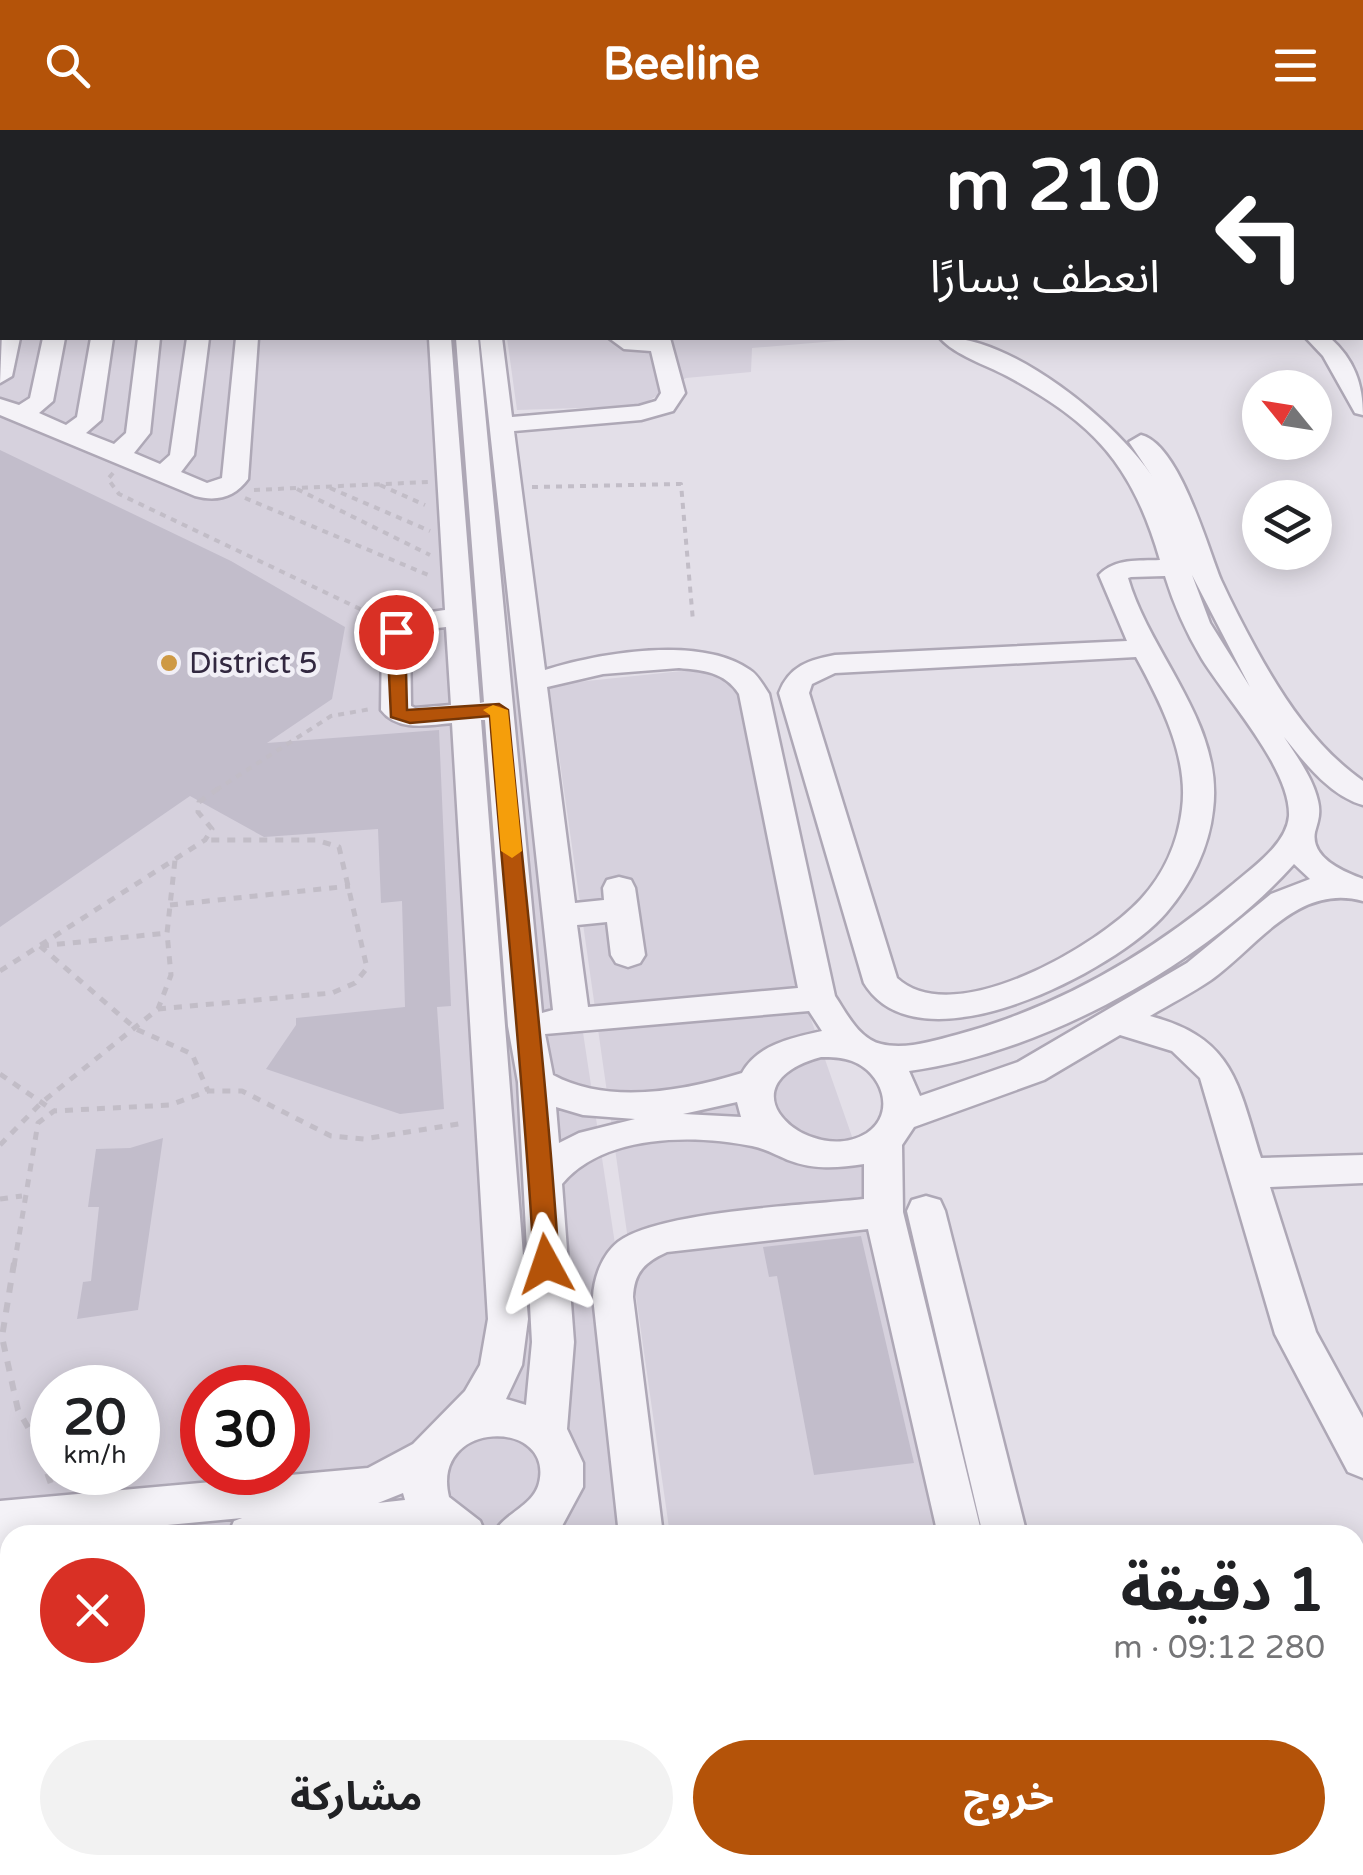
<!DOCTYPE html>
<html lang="ar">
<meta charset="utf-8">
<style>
body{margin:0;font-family:"Varela Round","Noto Sans Arabic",sans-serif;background:#f2f2f2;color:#202124;direction:rtl;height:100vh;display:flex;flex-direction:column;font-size:38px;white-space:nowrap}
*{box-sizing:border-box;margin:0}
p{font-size:32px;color:#757577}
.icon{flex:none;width:55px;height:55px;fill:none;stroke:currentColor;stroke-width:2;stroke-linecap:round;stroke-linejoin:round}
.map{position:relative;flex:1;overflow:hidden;direction:ltr}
.sheet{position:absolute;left:0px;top:1395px;width:1365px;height:350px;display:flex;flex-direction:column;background:#fff;border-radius:30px 30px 0 0;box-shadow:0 5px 25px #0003;direction:rtl}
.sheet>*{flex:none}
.guide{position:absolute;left:0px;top:0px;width:1365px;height:210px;box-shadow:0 5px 25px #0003;direction:rtl;background:#202124;color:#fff;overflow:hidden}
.needle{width:65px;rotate:300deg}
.tools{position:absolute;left:1242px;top:240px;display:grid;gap:20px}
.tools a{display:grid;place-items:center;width:90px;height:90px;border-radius:50%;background:#fff;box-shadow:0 5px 25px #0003;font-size:50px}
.speed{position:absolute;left:30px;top:1235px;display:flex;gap:20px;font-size:50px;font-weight:700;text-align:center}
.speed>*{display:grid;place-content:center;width:130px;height:130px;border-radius:50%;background:#fff;box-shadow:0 5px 25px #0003;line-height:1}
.speed small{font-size:25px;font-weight:400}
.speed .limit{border:15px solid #d22;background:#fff;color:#111}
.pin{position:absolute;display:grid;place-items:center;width:85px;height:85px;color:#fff;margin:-42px;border:5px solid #fff;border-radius:50%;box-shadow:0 2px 10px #0007}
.me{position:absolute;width:110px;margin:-55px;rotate:355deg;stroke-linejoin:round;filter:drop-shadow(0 0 8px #0008)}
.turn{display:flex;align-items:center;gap:35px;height:210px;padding:0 40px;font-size:45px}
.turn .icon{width:130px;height:130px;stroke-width:2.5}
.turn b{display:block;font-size:70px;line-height:85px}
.round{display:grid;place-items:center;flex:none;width:105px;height:105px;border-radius:52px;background:#f2f2f2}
.overview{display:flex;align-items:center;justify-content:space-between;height:170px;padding:0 40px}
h1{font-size:60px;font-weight:700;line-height:75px}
.cta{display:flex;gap:20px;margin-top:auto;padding:20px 40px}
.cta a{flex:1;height:115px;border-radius:60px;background:#b45309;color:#fff;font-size:40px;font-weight:700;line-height:115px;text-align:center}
.cta a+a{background:#f2f2f2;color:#202124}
header{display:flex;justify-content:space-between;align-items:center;height:130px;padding:0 40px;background:#b45309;color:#fff;font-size:45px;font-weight:700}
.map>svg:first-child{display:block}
</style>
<header><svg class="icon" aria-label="menu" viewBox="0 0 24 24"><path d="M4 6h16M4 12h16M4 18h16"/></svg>Beeline<svg class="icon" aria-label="search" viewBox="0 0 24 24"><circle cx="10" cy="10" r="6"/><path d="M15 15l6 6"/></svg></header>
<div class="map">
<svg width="1363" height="1745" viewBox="0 0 1363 1745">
<rect width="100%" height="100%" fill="#e3dfe8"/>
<g fill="#d6d1dd" fill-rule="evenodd">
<path d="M0,93L2,208H478L659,1405H10V1735H709L710,1745H0ZM52,1258H138V1342H52ZM202,1258H288V1342H202Z"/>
<polygon points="507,208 859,208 860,209 752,218 751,242 686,248 640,276 517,280"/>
<polygon points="701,539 735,556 746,584 799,855 927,1221 973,1405 670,1405 549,555"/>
<polygon points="717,1735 1054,1735 1057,1745 719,1745"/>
</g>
<g fill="#c2bdcb">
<polygon points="0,320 231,431 345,497 332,569 267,613 439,600 451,876 437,877 444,979 400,984 266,939 296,895 296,888 405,877 402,771 381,773 378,699 264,707 190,666 0,797"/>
<polygon points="163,1008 138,1180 77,1189 83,1152 91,1151 99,1077 88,1077 96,1019 130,1018"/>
<polygon points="861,1106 914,1333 814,1345 777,1146 769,1147 763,1117"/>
</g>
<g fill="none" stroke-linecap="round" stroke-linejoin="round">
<g stroke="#aea8b6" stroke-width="5">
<g id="minor">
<polygon points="587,0 606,0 607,2 586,2"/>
<polygon points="746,0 765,0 766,2 747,2"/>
<polygon points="879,0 898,0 899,2 880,2"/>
<polygon points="908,0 927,0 928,2 909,2"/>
<polygon points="972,0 992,0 993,2 973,2"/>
<polygon points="1241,0 1259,0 1260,2 1242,2"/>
<rect x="1362" y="99" width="1" height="12"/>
<polygon points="1,111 2,125 0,125 0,111"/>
<rect x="1362" y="185" width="1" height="14"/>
<polygon points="2,203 2,208 20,208 12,246 0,253"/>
<path d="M43,208H65L53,271L39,283L66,295L77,287L91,208H113L101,290L86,303L114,314L126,303L138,208H160L150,303L134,323L160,334L170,325L187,208H209L194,325L181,342L207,353L222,348L236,208H258L248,349C235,367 217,372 195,366L0,285V269L19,275L30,268Z"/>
<path d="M429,208H451L480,573L484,572L456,208H478L542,883L553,880L480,208H502L512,287L639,276L656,271L661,263L651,221L624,219L609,208H670L685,263L673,281L641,290L514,301L545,540C598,523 701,505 750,540C758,545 763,555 769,564L835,866C847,884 859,909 881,914C905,920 933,911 956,905C1060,877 1150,824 1232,755C1252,738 1287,714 1289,686C1291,639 1226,568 1202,529C1186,502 1174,475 1165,446L1131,447L1128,448C1150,525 1224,593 1213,680C1209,718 1191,754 1166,783C1117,840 919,944 864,853L779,563C789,536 809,530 835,525L1127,511L1099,445C1115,428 1138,431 1160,430C1132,334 1094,293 1007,246C986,235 955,225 940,208C1009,203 1120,294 1156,352L1129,312L1141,305C1179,314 1207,416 1221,450C1232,474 1244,497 1256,519C1283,568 1316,618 1363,651V675C1330,666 1305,633 1284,607C1297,627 1313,648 1318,671C1321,684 1318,691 1315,702C1310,728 1344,742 1363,749V771C1298,753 1257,817 1211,850C1192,863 1170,874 1150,886C1234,908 1238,954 1261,1028L1363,1025V1053L1270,1057L1316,1202L1363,1288V1348L1348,1342L1275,1204L1200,948L1172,921L1120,905L1044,950L914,997L902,1015L903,1082L982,1405H938L868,1099L667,1122C645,1132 634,1142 633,1167L663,1405H619L593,1167C594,1147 602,1125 618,1112C658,1081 809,1075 864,1069V1034C838,1038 814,1040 788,1030C776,1025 766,1019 752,1016C693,1004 603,1004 562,1054L574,1212L567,1299L583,1333V1357L562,1396L550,1405H493C503,1383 533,1377 539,1353C555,1288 430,1289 449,1367L480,1391L486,1405H228L234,1391L242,1388L61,1405H10V1450L0,1451V1371L368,1338L413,1314L465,1261L480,1235L488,1189L452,593C428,595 398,602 381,580L382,502L403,486L445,480ZM1192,445L1250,557L1210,493ZM446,497L451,575L415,578L411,576L410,506L420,500ZM1136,527C1160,571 1189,627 1182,679C1178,712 1164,744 1141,769C1099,815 954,901 897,848L809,563L812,554L835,543ZM679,538C703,540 725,542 739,564L798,858L588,877L577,795L607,792L611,825L616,833L628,837L640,833L645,825L635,758L631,750L619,747L607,750L603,758L604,770L575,773L547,557L603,544ZM481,590H485L508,896L518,952L532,1212L526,1275L506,1269L522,1235L528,1189ZM1294,734L1310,749L1271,764L1187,833L1018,932L920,966L909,941C1042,923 1205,834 1294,734ZM809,881L822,901C792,908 758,914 742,943C684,961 608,975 553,945L545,904ZM821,927C831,927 842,927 852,931C882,942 897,983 867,1003C811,1038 716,956 821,927ZM737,972L741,987L683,984ZM556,977L583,985L635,989L579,1003L559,1013ZM403,1363L405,1370L378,1373Z"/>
<path d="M1306,208H1330C1354,229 1363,254 1363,285L1355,283L1323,226Z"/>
<polygon points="926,1066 940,1070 945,1081 1027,1405 983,1405 907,1081 912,1070"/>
<polygon points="1363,1561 1363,1612 1355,1615 1355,1564"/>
<polygon points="548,1735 598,1735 599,1745 547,1745"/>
<polygon points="655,1735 705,1735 707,1745 655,1745"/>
<polygon points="1015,1735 1111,1735 1114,1745 1017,1745"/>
<polygon points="1193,1735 1252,1735 1248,1745 1188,1745"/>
</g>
</g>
<g stroke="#c2bdc7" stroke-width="4" stroke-dasharray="6 6" stroke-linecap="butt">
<polyline points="113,343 108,349 119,364 379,488"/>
<polyline points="380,355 425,375"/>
<polyline points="532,357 681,354 693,491"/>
<polyline points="330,358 430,401"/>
<polyline points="297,359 430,425"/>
<polyline points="254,360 428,352"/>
<polyline points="245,368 433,447"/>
<polyline points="216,660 331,586 371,579"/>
</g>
<g stroke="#c2bdc7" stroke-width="5" stroke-dasharray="8 8" stroke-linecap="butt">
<polyline points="170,775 350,756"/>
<polyline points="40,816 136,899 192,924 208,961"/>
<polyline points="41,816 167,803"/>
<polyline points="0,841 205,710 212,699 198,682 199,672 219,658"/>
<polyline points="158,879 332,863 355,853 367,838 339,717 316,710 207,710"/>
<polyline points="0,944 54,981"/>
<polyline points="0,1015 41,973 158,879 171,845 167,803 175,730"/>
<polyline points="0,1069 22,1066"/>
<polyline points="14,1136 38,993 54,981 170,975 208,961 242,961 331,1006 364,1009 464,993"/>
</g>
<polyline stroke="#c2bdc7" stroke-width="6" stroke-dasharray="10 10" stroke-linecap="butt" points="14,1133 2,1207 18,1280 36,1311 51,1354"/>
<use href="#minor" fill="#f4f2f7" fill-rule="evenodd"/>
</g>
<path fill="#b45309" stroke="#753606" stroke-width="2.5" d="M396,497L405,502L407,580L499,574L508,580C525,765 547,949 559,1134L556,1141H537L534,1134C524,951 504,769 490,586L410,593L391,587L387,502Z"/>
<polygon fill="#f59e0b" points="493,575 508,580 522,721 512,728 501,721 490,585 483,580"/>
<circle fill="#ce9944" stroke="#f1eff6" stroke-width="4" cx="169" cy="533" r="10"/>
<g text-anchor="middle" stroke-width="9" stroke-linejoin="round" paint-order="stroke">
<g font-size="30" fill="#322840" stroke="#f1eff6" text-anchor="start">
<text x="189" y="543">District 5</text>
</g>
</g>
</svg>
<div class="tools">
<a><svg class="needle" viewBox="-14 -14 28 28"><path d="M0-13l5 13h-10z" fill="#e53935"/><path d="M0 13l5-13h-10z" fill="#757577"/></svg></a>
<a><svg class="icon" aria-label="layers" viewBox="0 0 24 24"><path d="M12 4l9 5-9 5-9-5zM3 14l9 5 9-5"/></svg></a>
</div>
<div class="speed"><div>20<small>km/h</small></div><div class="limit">30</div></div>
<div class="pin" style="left:396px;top:502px;background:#d93025"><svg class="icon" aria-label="arrive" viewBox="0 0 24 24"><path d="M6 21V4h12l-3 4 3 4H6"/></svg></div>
<svg class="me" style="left:546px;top:1134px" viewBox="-20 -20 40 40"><path d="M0-17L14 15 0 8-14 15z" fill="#b45309" stroke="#fff" stroke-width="4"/></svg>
<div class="guide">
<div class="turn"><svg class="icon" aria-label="left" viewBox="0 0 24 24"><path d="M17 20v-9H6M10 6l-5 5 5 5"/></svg><div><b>210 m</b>انعطف يسارًا</div></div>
</div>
<section class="sheet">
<div class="overview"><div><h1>1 دقيقة</h1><p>280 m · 09:12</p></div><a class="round" style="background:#d93025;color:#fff"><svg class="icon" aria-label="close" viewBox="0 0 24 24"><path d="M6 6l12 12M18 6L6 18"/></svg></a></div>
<div class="cta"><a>خروج</a><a>مشاركة</a></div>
</section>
</div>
